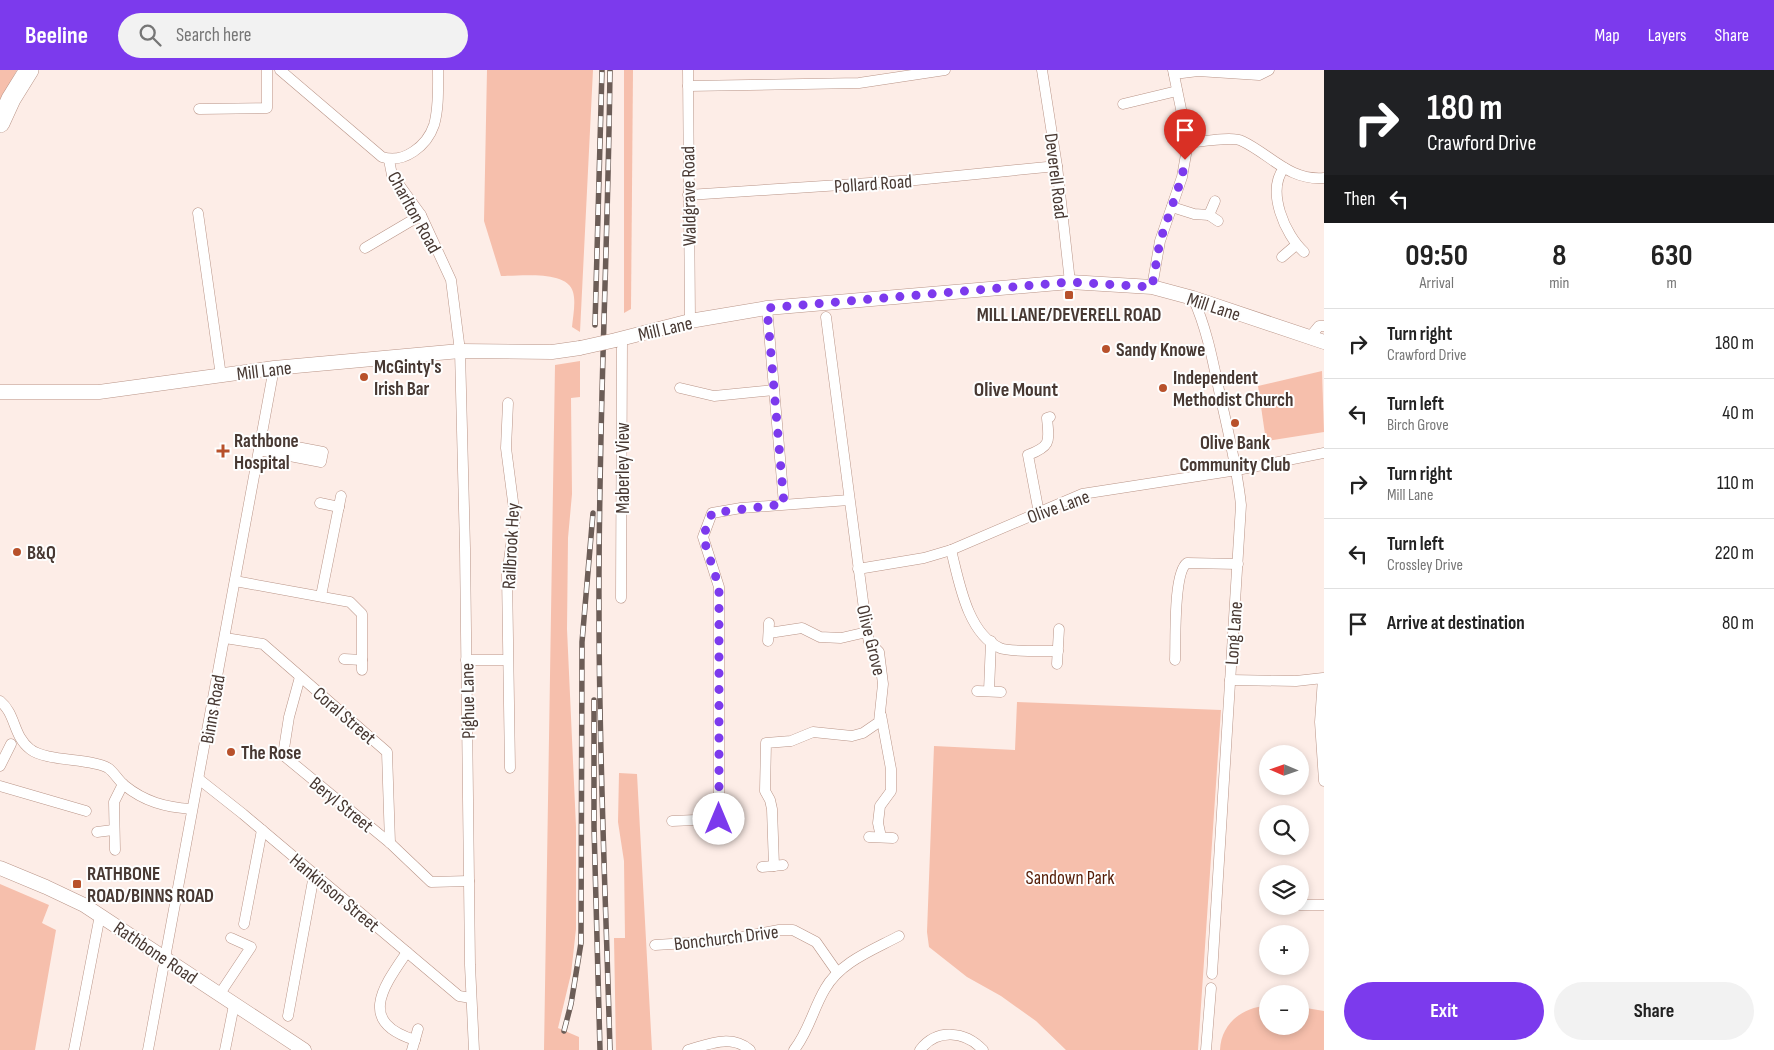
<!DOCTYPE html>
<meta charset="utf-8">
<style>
body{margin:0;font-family:"Sofia Sans Condensed",sans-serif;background:#f2f2f2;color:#222;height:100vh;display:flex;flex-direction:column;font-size:19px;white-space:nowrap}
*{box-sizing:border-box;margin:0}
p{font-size:16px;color:#767676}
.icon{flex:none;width:28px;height:28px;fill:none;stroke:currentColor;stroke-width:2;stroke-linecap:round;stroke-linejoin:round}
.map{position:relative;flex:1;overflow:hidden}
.panel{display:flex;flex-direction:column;background:#fff;width:450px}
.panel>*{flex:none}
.banner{background:#202124;color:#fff;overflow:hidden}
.needle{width:32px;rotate:272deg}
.controls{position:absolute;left:1259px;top:675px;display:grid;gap:10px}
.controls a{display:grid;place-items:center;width:50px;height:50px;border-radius:50%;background:#fff;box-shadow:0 2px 8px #0003;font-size:25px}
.pin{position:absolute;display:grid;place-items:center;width:42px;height:42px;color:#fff;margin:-51px -21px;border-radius:50% 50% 50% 0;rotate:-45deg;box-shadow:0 0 5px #0007}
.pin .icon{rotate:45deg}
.me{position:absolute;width:55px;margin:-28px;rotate:0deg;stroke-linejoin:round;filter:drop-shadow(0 0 4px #0008)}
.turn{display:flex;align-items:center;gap:18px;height:105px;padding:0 20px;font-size:22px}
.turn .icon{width:65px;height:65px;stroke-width:2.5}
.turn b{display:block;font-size:35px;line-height:42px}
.then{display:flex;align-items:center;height:48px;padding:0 20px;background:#0003;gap:10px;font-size:19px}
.eta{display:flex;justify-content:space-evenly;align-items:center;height:85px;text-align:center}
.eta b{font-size:30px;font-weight:700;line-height:35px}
.cta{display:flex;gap:10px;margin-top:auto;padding:10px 20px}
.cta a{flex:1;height:58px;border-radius:30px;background:#7c3aed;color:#fff;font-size:20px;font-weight:700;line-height:58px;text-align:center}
.cta a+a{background:#f2f2f2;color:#222}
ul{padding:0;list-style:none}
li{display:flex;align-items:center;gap:15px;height:70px;padding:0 20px;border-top:1px solid #e0e0e0}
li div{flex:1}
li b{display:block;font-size:19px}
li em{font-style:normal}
header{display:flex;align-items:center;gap:30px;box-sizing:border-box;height:70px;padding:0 25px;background:#7c3aed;color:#fff}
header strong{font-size:24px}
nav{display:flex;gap:28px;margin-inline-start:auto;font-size:18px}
.search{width:350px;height:45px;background:#f2f2f2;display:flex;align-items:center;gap:12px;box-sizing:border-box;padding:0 18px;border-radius:28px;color:#767676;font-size:19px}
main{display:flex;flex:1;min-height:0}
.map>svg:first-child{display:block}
</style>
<header>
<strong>Beeline</strong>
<div class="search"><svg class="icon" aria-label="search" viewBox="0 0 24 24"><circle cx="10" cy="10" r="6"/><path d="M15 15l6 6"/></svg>Search here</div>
<nav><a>Map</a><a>Layers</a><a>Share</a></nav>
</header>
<main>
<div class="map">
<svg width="1324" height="980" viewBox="0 0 1324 980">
<rect width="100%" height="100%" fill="#fdede7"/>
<g fill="#f6bfac">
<polygon points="0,0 17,0 0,31"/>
<path d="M487,0H593L580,262L572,257C573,246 576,232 573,222C568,200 519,206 501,206L484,151Z"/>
<polygon points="624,0 633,0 631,239 624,243"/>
<polygon points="580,291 580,327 571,328 572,424 568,468 567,559 576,757 576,859 571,904 558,958 579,967 579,980 544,980 555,295"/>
<polygon points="1322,301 1324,362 1266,371 1258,316"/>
<polygon points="1017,632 1221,640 1198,980 1066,980 1036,951 1001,926 967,907 929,877 927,862 934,676 1015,680"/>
<polygon points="619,703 637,704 652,980 616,980 614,868 625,868 624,791 618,752"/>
<polygon points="0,814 49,835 42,853 56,860 35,980 0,980"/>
<path d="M1267,936L1268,956H1300V937L1324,941V980H1220C1221,954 1242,937 1267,936Z"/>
</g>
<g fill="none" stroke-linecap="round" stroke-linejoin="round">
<g stroke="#b99487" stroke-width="11">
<g id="street">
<path d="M280,0L382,87C404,94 427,76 434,55C439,38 438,18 438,0"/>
<polyline points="688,0 690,251"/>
<polyline points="1042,0 1057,96 1070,212"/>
<polyline points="1174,4 1198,1 1259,5 1269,0"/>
<polyline points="688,16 859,13 945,0"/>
<polyline points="1123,34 1177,21"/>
<polyline points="199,39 267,38 267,0"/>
<path d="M1188,73C1199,72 1233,66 1242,71C1270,84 1289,111 1324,108"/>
<polyline points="389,90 392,105 421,145 451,210 460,281 465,478 470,895 474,980"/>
<path d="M1284,98C1266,121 1285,165 1304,182"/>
<polyline points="688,125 916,110 1057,96"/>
<polyline points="1172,137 1194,144 1209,145 1215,131"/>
<polyline points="198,143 221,306"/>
<polyline points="1209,145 1218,151"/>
<polyline points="365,178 421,145"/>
<polyline points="1282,187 1296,175"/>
<polyline points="1152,217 1160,171 1182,107 1188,73 1173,0"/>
<path d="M1193,228C1207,259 1213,292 1220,325C1228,361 1237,397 1241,435L1212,904"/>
<polyline points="767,238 784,434"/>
<polyline points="1310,267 1319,256 1324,256"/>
<polyline points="680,318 714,326 774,320"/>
<polyline points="508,333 506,378 515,447 507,505 510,698"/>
<polyline points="259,380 321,392 323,382 260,370"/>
<polyline points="320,433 339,437"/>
<path d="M1039,443L1028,385C1052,376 1049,371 1047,348L1050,347"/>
<path d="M951,480C959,511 967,563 1000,578C1009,582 1045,581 1058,581"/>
<polyline points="858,499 924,488 951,480 1082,424 1237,400 1324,383"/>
<polyline points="235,511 350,532 362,544 362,600"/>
<polyline points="321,526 341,426"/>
<polyline points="621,528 622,268"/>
<polyline points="769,563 802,558 820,567 841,568 867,562"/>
<polyline points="225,568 263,574 387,682 390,773"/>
<polyline points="768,571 769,553"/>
<polyline points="344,589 362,590"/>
<polyline points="466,590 506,590"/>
<path d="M1175,590C1176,570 1173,503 1187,493L1238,494"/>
<polyline points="1057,594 1059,559"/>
<polyline points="300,607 289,647 283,685 390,773 431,812 469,811"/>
<polyline points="1230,610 1296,611 1323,608 1320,652 1324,711"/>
<polyline points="977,621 1001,622"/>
<polyline points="989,621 991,571"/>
<path d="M0,631C16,644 13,666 30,679C46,692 91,688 108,698C114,702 118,710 124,715C145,732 165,737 191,739"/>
<polyline points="0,696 11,674"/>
<polyline points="200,710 243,744 459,926 471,928"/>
<polyline points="0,716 86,741"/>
<polyline points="672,751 719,749 719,517 703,467 712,443 741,438 849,430"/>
<polyline points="97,762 113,760"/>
<polyline points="869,767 893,768"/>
<polyline points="881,767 878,753 880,736 891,721 891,699 881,645"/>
<polyline points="115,780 114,732 123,714"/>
<polyline points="774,796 772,739 770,730 765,721 766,673 791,671 813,662 852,666 863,663 879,652 883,614 879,582 869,572 867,562 826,247"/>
<polyline points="762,797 783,795"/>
<polyline points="1300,835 1324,835"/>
<polyline points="244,854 262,760"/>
<polyline points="655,875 720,871 779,860 793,860 816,872 837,902"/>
<path d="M407,882C383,917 357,952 415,970"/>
<polyline points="219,925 251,877 231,868"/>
<polyline points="288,946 314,805"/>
<polyline points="74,980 100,845"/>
<polyline points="148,980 274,298"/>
<polyline points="225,980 234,935"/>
<polyline points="412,980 418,959"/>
<path d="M688,980C709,974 731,964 750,980"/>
<path d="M794,980C809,961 813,939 825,919C840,892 873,880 899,866"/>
<path d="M920,980C937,958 965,961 983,980"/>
<polyline points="1206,980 1211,918"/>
</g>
</g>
<g stroke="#b99487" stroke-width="15">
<g id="secondary">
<polyline points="616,270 690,251 767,238 1070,212 1152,217 1193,228 1324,272"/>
<polyline points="0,322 99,322 274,298 460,281 552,282 580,278"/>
<polyline points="0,798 46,817 84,835 304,980"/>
</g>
</g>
<g stroke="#b99487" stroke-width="20">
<polyline id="highway" points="0,53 11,29 29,0"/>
</g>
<use href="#street" stroke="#fff" stroke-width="10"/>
<use href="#secondary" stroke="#fff" stroke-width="14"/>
<use href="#highway" stroke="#fff" stroke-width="19"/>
<g stroke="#6c5d57" stroke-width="5.5">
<g id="rail">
<polyline points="595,255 602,0"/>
<polyline points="594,630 594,757 600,980"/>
<polyline points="564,961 571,934 581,873 582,572 593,443"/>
<path d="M610,980C606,834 599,688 599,542C598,361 608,181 610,0"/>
</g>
</g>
<use href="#rail" stroke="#fefefe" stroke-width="4" stroke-dasharray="11" stroke-linecap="butt"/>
<g stroke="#b99487" stroke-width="15" stroke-linecap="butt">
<polyline id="secondary-bridge" points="580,278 616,270"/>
</g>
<use href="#secondary-bridge" stroke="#fff" stroke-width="14"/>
</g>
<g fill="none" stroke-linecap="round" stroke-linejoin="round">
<polyline stroke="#7c3aed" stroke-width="9" stroke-dasharray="0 16.2" points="719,749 719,517 703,467 712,443 784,434 767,238 1070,212 1152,217 1160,171 1182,107 1185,90"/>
</g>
<g fill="#b8512b" stroke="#fefefe" stroke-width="2">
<rect x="1064" y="220" width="10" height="10" rx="2.5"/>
<circle cx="1106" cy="279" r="5"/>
<circle cx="364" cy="307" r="5"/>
<circle cx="1163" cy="318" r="5"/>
<circle cx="1235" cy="353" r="5"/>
<path d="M220.5 373.5h5v5h5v5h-5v5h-5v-5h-5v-5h5z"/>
<circle cx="17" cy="482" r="5"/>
<circle cx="231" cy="682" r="5"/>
<rect x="72" y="809" width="10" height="10" rx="2.5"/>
</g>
<g text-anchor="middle" stroke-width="4" stroke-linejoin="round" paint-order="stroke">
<g font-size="19" fill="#473832" stroke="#fefefe">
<text transform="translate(1057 106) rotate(83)" y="7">Deverell Road</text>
<text transform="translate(873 113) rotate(-4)" y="7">Pollard Road</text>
<text transform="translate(688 126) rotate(-91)" y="7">Waldgrave Road</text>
<text transform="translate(415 142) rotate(61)" y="7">Charlton Road</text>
<text transform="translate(1214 236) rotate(18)" y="7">Mill Lane</text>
<text transform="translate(665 258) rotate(-13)" y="7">Mill Lane</text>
<text transform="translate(264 300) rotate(-7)" y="7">Mill Lane</text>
<text transform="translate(622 398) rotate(-90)" y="7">Maberley View</text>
<text transform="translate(1058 436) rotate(-20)" y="7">Olive Lane</text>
<text transform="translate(510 476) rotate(-87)" y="7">Railbrook Hey</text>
<text transform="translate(1233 563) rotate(-86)" y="7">Long Lane</text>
<text transform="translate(872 570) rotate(76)" y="7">Olive Grove</text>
<text transform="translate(467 631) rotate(-91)" y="7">Pighue Lane</text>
<text transform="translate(212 639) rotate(-80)" y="7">Binns Road</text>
<text transform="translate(345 645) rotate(41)" y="7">Coral Street</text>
<text transform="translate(342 734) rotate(39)" y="7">Beryl Street</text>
<text transform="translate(335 822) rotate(40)" y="7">Hankinson Street</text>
<text transform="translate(726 867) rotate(-7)" y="7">Bonchurch Drive</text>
<text transform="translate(156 882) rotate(34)" y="7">Rathbone Road</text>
</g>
<g font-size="19" font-weight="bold" fill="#473832" stroke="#fefefe" text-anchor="start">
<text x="1069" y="251" text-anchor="middle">MILL LANE/DEVERELL ROAD</text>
<text x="1116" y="286">Sandy Knowe</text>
<text x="374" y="303">McGinty's<tspan x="374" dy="22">Irish Bar</tspan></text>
<text x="1173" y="314">Independent<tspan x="1173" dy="22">Methodist Church</tspan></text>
<text x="234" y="377">Rathbone<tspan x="234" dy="22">Hospital</tspan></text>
<text x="1235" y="379" text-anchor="middle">Olive Bank<tspan x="1235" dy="22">Community Club</tspan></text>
<text x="27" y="489">B&amp;Q</text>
<text x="241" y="689">The Rose</text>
<text x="87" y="810">RATHBONE<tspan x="87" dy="22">ROAD/BINNS ROAD</tspan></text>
</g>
<g font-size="19" fill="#541b05" stroke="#fefefe">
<text x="1070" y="814">Sandown Park</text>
</g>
<g font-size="20" font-weight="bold" fill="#473832" stroke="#fefefe">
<text x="1016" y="326">Olive Mount</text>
</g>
</g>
</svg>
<div class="controls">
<a><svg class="needle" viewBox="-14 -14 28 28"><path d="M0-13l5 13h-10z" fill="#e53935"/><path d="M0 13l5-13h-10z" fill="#767676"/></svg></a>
<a><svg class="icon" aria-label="search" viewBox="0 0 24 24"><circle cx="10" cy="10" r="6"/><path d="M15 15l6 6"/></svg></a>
<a><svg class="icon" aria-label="layers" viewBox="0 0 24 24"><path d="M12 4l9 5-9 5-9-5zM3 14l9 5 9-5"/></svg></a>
<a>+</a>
<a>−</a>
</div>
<div class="pin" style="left:1185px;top:90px;background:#d93025"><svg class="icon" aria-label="arrive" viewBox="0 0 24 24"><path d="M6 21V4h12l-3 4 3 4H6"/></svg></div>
<svg class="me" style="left:719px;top:749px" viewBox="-20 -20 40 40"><circle r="19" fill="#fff"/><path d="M0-13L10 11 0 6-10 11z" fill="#7c3aed"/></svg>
</div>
<section class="panel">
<div class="banner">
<div class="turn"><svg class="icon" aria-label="right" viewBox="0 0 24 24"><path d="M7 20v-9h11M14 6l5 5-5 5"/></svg><div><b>180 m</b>Crawford Drive</div></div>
<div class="then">Then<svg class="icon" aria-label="left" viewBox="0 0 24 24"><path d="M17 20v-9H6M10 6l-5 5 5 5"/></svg></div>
</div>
<div class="eta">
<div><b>09:50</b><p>Arrival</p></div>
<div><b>8</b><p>min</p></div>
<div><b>630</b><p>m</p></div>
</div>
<ul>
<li><svg class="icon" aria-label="right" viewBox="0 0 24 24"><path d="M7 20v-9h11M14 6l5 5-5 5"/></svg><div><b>Turn right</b><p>Crawford Drive</p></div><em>180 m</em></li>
<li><svg class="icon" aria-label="left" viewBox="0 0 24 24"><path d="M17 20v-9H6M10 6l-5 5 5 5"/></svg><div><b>Turn left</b><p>Birch Grove</p></div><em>40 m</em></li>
<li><svg class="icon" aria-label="right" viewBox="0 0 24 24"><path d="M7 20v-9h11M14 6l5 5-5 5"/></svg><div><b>Turn right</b><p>Mill Lane</p></div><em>110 m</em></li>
<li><svg class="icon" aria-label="left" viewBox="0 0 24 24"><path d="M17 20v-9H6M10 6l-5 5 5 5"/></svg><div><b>Turn left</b><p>Crossley Drive</p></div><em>220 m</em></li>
<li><svg class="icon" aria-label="arrive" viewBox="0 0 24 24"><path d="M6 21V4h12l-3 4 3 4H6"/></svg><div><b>Arrive at destination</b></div><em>80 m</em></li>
</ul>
<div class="cta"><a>Exit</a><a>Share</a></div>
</section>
</main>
